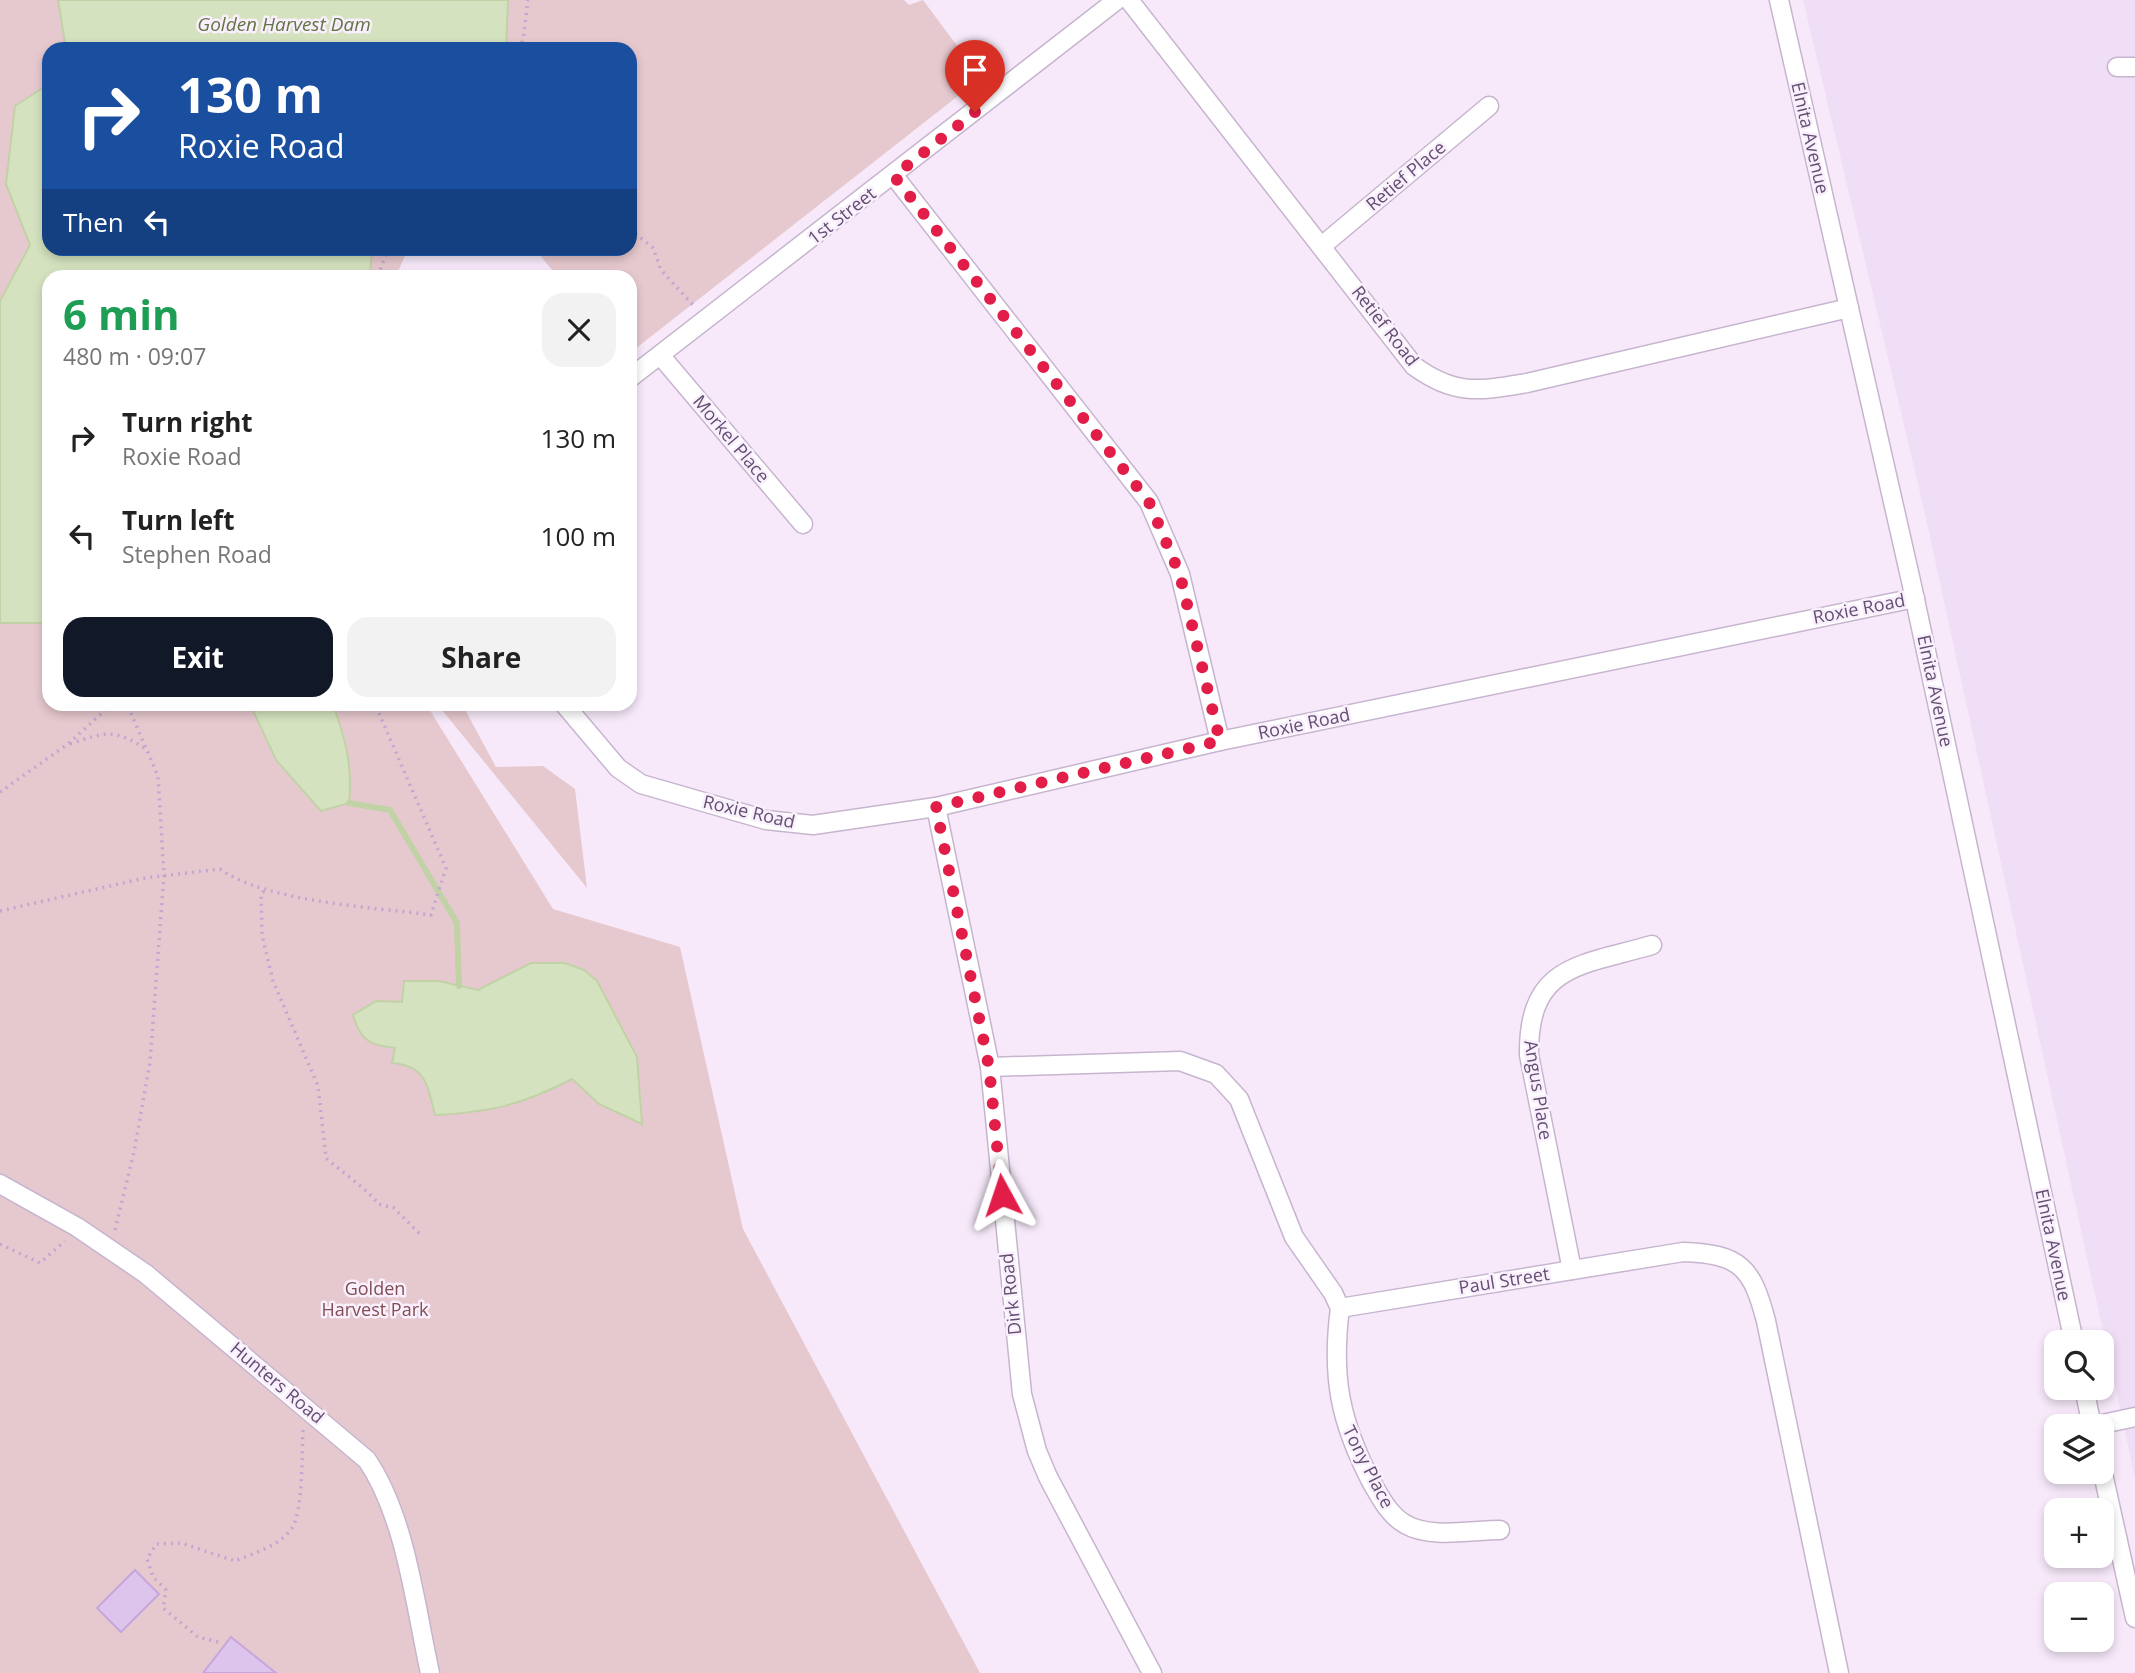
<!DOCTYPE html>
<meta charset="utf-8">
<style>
body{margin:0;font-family:"Open Sans",sans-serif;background:#f2f2f2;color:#222;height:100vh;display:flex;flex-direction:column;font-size:26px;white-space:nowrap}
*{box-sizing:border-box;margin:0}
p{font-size:23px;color:#767676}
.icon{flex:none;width:38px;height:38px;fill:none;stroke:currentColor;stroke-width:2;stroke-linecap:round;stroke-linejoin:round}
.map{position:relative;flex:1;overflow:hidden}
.sheet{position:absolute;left:42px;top:270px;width:595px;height:441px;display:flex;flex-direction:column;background:#fff;border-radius:21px;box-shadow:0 4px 10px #0003}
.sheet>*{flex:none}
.banner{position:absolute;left:42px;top:42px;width:595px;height:214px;border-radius:21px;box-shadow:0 4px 10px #0003;background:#1a4fa0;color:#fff;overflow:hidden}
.tools{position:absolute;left:2044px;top:1330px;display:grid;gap:14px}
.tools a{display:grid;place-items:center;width:70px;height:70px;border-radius:14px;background:#fff;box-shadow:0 4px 10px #0003;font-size:35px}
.pin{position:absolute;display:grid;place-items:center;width:60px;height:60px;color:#fff;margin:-72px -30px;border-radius:50% 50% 50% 0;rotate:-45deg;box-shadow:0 0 7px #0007}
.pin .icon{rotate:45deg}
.me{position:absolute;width:77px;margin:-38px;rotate:355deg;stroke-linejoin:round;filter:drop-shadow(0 0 5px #0008)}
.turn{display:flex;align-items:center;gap:24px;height:147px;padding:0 21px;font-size:32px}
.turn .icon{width:91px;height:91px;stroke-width:2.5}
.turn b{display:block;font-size:49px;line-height:60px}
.then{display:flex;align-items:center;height:66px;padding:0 21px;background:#0003;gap:14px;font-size:26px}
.round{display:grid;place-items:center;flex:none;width:74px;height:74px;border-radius:21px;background:#f2f2f2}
.head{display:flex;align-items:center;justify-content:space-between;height:119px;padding:0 21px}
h1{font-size:42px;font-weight:700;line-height:52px;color:#1e9e55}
.cta{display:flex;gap:14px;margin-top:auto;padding:14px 21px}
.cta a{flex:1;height:80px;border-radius:21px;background:#111827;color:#fff;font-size:28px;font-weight:700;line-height:80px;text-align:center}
.cta a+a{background:#f2f2f2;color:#222}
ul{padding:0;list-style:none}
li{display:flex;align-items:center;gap:21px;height:98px;padding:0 21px}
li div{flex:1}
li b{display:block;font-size:26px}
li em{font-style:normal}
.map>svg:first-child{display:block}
</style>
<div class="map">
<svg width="2135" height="1673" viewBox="0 0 2135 1673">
<rect width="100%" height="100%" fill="#f7e9fa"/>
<polygon fill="#f0def6" points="1803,0 2135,0 2135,1478 1923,505"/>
<g fill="#e6c9ce">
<polygon points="0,0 904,0 909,5 923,0 981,78 630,353 630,276 557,276 535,249 630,248 630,49 49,49 49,248 408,249 396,276 49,276 49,704 426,704 553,909 680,947 743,1229 980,1673 0,1673"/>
<polygon points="437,704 462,704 496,767 543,766 575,789 587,888"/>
</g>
<g fill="#d5e2bf" stroke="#c2d2a7" stroke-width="2">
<polygon points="58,0 508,0 506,49 66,49"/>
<polygon points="49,84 49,248 372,249 370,276 49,276 49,623 0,623 0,301 30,245 6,184 15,106"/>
<path d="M250,704H333C345,738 353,766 349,803L321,811L276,760Z"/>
<path d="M531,963H565L584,970L597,981L637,1057L642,1124L599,1104L572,1079C522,1105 491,1112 435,1115C427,1085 427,1066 392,1063L395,1048C369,1045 360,1040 353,1015L376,1001L402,1002L404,981H439L478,990Z"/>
</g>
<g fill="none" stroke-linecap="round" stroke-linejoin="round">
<polyline stroke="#c2d2a7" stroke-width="6" points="349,803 390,810 457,923 459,986"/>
</g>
<g fill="#dcc4ec" stroke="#c6a6dd" stroke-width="2">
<polygon points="135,1570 159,1594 121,1632 97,1608"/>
<polygon points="231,1637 276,1673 203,1673"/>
</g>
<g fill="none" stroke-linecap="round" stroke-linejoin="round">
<g stroke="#c7b5cf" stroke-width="21">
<g id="street">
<path d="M1129,0L1414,366C1455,396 1479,391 1527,383L1849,308"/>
<polyline points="1779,0 1911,581 2074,1342"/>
<polyline points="2117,67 2135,67"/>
<polyline points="894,176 1149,502 1180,574 1220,741"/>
<polyline points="1323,245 1489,106"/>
<polyline points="660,355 803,524"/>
<polyline points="630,378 1117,0"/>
<polyline points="564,704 618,768 641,784 766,820 813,825 936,807 1220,741 1915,598"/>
<polyline points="936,807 990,1067 1022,1394 1037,1451 1048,1477 1152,1673"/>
<path d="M990,1067L1180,1061L1216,1074L1239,1099L1294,1237L1333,1293L1340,1308L1683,1252C1740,1254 1752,1267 1766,1321L1839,1673"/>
<path d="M0,1184L77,1227L146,1274L367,1460C406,1518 415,1605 430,1673"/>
<path d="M1572,1270L1529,1055C1528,964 1580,966 1652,945"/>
<path d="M1340,1308C1331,1377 1340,1422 1372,1483C1381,1498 1389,1515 1405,1524C1430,1539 1471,1530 1500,1530"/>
<polyline points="2084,1388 2092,1426"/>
<polyline points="2093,1426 2135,1417"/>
<polyline points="2102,1469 2135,1618"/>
</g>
</g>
<g stroke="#c0a7d1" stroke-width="3.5" stroke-dasharray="2 5" stroke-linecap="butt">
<polyline points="519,49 523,40 528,0"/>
<polyline points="630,229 653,248 661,270 694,306"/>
<polyline points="378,276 388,248"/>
<path d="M70,744C104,732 116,728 147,750"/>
<polyline points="0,792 68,744 112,704"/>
<path d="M264,891L261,894L262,935L273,981L318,1086L326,1158C340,1171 370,1191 378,1204L394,1208L422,1236"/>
<path d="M0,911L145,878L220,869C266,902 373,907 431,915L446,868L375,704"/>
<polyline points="115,1230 134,1152 150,1062 164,875 158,776 127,704"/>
<polyline points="0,1244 40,1263 65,1241"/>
<path d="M218,1642L198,1637L163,1608L166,1590L153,1577L147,1559L156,1544L181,1543L235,1561C254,1553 280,1546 292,1528C303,1512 302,1451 303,1430"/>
</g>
<use href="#street" stroke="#fff" stroke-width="18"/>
</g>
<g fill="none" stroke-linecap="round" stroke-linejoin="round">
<polyline stroke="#e11d48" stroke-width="12" stroke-dasharray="0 21.6" points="975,112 894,176 1149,502 1180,575 1220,741 936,807 989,1067 1002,1195"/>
</g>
<g text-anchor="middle" stroke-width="5" stroke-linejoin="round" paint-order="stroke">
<g font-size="18" fill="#624f71" stroke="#faeffd">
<text transform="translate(1810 138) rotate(77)" y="6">Elnita Avenue</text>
<text transform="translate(1406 176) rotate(-40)" y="6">Retief Place</text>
<text transform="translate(842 216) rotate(-38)" y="6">1st Street</text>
<text transform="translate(1385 326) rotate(52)" y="6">Retief Road</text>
<text transform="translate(731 439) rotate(50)" y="6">Morkel Place</text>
<text transform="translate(1859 609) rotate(-11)" y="6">Roxie Road</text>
<text transform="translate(1935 691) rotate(78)" y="6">Elnita Avenue</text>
<text transform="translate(1304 724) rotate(-12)" y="6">Roxie Road</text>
<text transform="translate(749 812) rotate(13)" y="6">Roxie Road</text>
<text transform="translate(1538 1090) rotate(81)" y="6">Angus Place</text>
<text transform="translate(2053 1245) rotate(78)" y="6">Elnita Avenue</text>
<text transform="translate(1504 1281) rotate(-9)" y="6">Paul Street</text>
<text transform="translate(1011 1294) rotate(-96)" y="6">Dirk Road</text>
<text transform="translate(277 1383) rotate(40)" y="6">Hunters Road</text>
<text transform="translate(1368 1467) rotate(63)" y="6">Tony Place</text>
</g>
<g font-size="18" fill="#814f53" stroke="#faeffd">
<text x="375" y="1295">Golden<tspan x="375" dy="21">Harvest Park</tspan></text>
</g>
<g font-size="19" font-style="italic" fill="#637545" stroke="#faeffd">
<text x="284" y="31">Golden Harvest Dam</text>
</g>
</g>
</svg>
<div class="tools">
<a><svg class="icon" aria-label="search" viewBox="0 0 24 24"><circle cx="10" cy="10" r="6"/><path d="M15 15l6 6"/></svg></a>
<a><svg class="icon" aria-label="layers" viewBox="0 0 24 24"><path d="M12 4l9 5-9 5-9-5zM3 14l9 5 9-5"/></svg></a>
<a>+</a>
<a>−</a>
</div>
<div class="pin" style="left:975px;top:112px;background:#d93025"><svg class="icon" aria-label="arrive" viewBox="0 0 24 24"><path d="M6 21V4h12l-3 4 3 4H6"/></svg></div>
<svg class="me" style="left:1002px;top:1195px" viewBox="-20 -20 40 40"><path d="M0-17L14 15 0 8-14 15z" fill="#e11d48" stroke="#fff" stroke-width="4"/></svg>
<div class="banner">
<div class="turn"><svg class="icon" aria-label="right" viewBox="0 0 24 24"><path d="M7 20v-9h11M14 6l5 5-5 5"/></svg><div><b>130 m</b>Roxie Road</div></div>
<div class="then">Then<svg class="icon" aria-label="left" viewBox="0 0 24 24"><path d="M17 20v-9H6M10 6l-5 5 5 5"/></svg></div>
</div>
<section class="sheet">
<div class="head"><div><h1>6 min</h1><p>480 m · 09:07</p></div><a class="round"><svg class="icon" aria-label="close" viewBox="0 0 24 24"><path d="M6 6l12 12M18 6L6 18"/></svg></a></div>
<ul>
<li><svg class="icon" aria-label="right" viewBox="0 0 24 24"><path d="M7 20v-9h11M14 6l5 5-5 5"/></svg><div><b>Turn right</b><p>Roxie Road</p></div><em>130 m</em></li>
<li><svg class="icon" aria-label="left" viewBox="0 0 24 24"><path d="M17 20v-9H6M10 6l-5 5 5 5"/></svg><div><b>Turn left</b><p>Stephen Road</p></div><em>100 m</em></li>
</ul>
<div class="cta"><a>Exit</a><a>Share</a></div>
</section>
</div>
